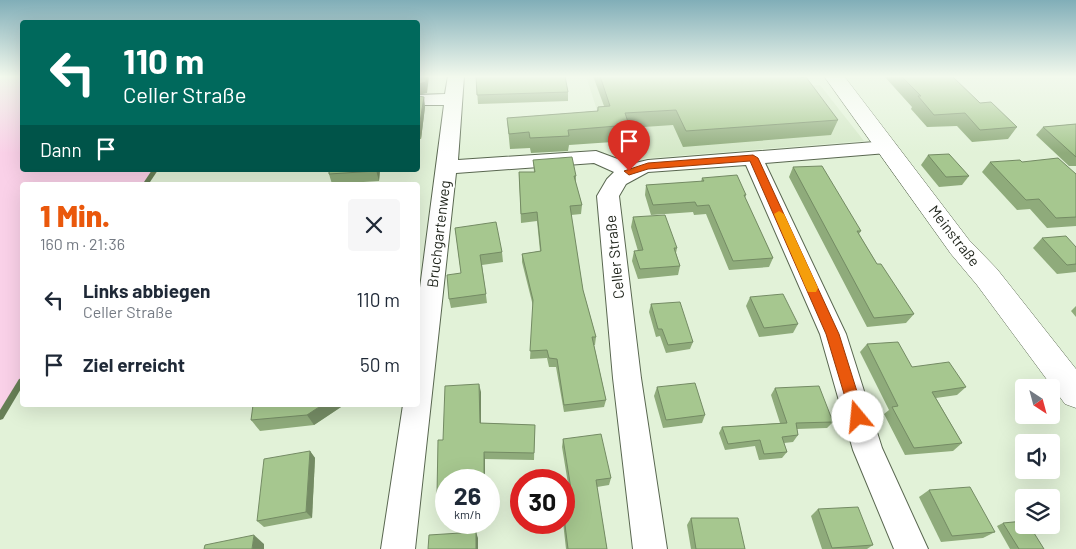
<!DOCTYPE html>
<html lang="de">
<meta charset="utf-8">
<style>
body{margin:0;font-family:Barlow,sans-serif;background:#f6f6f7;color:#1f2937;height:100vh;display:flex;flex-direction:column;font-size:19px;white-space:nowrap}
*{box-sizing:border-box;margin:0}
p{font-size:16px;color:#747a83}
.icon{flex:none;width:28px;height:28px;fill:none;stroke:currentColor;stroke-width:2;stroke-linecap:round;stroke-linejoin:round}
.map{position:relative;flex:1;overflow:hidden}
.details{position:absolute;left:20px;top:182px;width:400px;height:225px;display:flex;flex-direction:column;background:#fff;border-radius:5px;box-shadow:0 5px 20px #0002}
.details>*{flex:none}
.hud{position:absolute;left:20px;top:20px;width:400px;height:152px;border-radius:5px;box-shadow:0 5px 20px #0002;background:#00695c;color:#fff;overflow:hidden}
.needle{width:32px;rotate:144deg}
.buttons{position:absolute;left:1015px;top:379px;display:grid;gap:10px}
.buttons a{display:grid;place-items:center;width:45px;height:45px;border-radius:5px;background:#fff;box-shadow:0 5px 20px #0002;font-size:25px}
.speed{position:absolute;left:435px;top:469px;display:flex;gap:10px;font-size:25px;font-weight:700;text-align:center}
.speed>*{display:grid;place-content:center;width:65px;height:65px;border-radius:50%;background:#fff;box-shadow:0 5px 20px #0002;line-height:1}
.speed small{font-size:12px;font-weight:400}
.speed .limit{border:8px solid #d22;background:#fff;color:#111}
.pin{position:absolute;display:grid;place-items:center;width:42px;height:42px;color:#fff;margin:-51px -21px;border-radius:50% 50% 50% 0;rotate:-45deg;box-shadow:0 0 5px #0007}
.pin .icon{rotate:45deg}
.me{position:absolute;width:55px;margin:-28px;rotate:343deg;stroke-linejoin:round;filter:drop-shadow(0 0 4px #0008)}
.turn{display:flex;align-items:center;gap:18px;height:105px;padding:0 20px;font-size:22px}
.turn .icon{width:65px;height:65px;stroke-width:2.5}
.turn b{display:block;font-size:35px;line-height:42px}
.then{display:flex;align-items:center;height:48px;padding:0 20px;background:#0003;gap:10px;font-size:19px}
.round{display:grid;place-items:center;flex:none;width:52px;height:52px;border-radius:5px;background:#f6f6f7}
.headline{display:flex;align-items:center;justify-content:space-between;height:85px;padding:0 20px}
h1{font-size:30px;font-weight:800;line-height:38px;color:#ea580c}
ul{padding:0;list-style:none}
li{display:flex;align-items:center;gap:15px;height:65px;padding:0 20px}
li div{flex:1}
li b{display:block;font-size:19px}
li em{font-style:normal}
.map>svg:first-child{display:block}
</style>
<div class="map">
<svg width="1076" height="549" viewBox="0 0 1076 549">
<rect width="100%" height="100%" fill="#e2f2d8"/>
<polygon fill="#d4e8c7" points="586,76 646,76 655,96 820,85 864,141 637,159 625,127 603,129"/>
<polygon fill="#fad1e8" points="0,76 22,76 22,170 155,170 146,185 22,185 22,384 0,420"/>
<g fill="none" stroke-linecap="round" stroke-linejoin="round">
<g fill="#677f56" fill-rule="evenodd">
<polygon points="152,170 158,170 148,185 142,185"/>
<polygon points="22,378 22,387 3,419 0,420 0,410 19,379"/>
</g>
<g stroke="#596750" stroke-width="2">
<polygon id="street" points="448,76 464,76 458,160 596,151 631,164 648,160 887,141 894,143 897,147 894,151 887,153 765,163 846,334 882,448 928,549 894,549 853,450 820,334 746,165 648,172 626,184 619,196 641,378 667,549 633,549 613,378 597,196 607,179 614,172 594,163 456,173 415,549 381,549 403,405 418,405 418,303 444,105 418,105 418,95 445,94"/>
</g>
<g stroke="#596750" stroke-width="1">
<polygon id="secondary" points="824,76 844,76 969,240 997,269 1076,369 1076,408 1065,404 977,285 951,254"/>
</g>
<use href="#street" fill="#fff" fill-rule="evenodd"/>
<use href="#secondary" fill="#fff" fill-rule="evenodd"/>
</g>
<g fill="#8fab7b">
<polygon points="476,76 568,92 568,101 478,104"/>
<polygon points="593,76 797,76 838,120 831,135 683,147 673,125 629,128 627,141 569,145 568,151 531,153 530,148 510,149 507,118 597,111 598,107 604,106"/>
<polygon points="884,76 952,76 980,103 1017,127 1008,139 972,142 957,126 927,127 911,109 912,107"/>
<polygon points="418,96 425,107 421,139 418,139"/>
<polygon points="1076,124 1076,166 1069,166 1036,135 1043,127"/>
<polygon points="928,155 969,176 962,185 939,187 921,165"/>
<polygon points="533,160 576,176 576,184 582,205 581,214 571,215 583,290 596,337 595,345 594,345 606,400 604,407 564,412 556,367 549,367 547,358 530,359 533,306 522,262 522,254 540,251 537,221 521,223 519,172 534,172"/>
<polygon points="990,162 1022,162 1076,174 1076,226 1047,228 1030,209 1017,210 982,172"/>
<polygon points="793,167 861,231 859,234 877,264 914,314 906,323 867,327 789,177"/>
<polygon points="329,170 380,170 379,181 332,184 329,174"/>
<polygon points="702,178 746,195 745,198 773,258 769,267 729,270 706,214 694,215 693,212 651,215 645,195 646,185 701,182"/>
<polygon points="633,217 677,248 676,253 680,266 678,275 638,279 632,261 634,251 638,251 631,227"/>
<polygon points="455,228 502,252 503,262 482,265 487,303 451,308 449,299 461,273"/>
<polygon points="1042,238 1076,247 1076,272 1057,274 1033,248"/>
<polygon points="750,297 798,324 793,333 759,337 746,306"/>
<polygon points="651,304 693,342 690,349 666,353 660,336 656,337 649,312"/>
<polygon points="1076,306 1076,317 1071,311"/>
<polygon points="867,344 912,367 966,387 957,395 936,398 962,443 953,451 905,455 884,414 889,410 860,352"/>
<polygon points="657,387 705,415 702,423 663,428 654,396"/>
<polygon points="775,388 833,422 827,428 797,429 798,435 793,442 784,443 787,452 782,458 759,460 755,446 725,450 719,433 722,427 780,423 771,395"/>
<polygon points="481,392 481,423 535,425 534,460 485,459 485,480 446,480 446,500 439,501 437,494 443,440"/>
<polygon points="344,405 314,425 260,431 251,420"/>
<polygon points="563,439 611,478 609,485 597,487 607,549 566,549 563,522 564,522 564,509 572,508 562,447"/>
<polygon points="310,451 315,458 312,518 264,527 257,521"/>
<polygon points="929,490 995,532 983,538 941,542 919,497"/>
<polygon points="818,509 873,545 867,549 822,549 811,516"/>
<polygon points="691,518 745,549 691,549 687,525"/>
<polygon points="1003,523 1044,549 1010,549 997,526"/>
</g>
<g fill="#748b64">
<polygon points="426,76 429,76 427,93 418,95 418,84"/>
<polygon points="424,97 425,107 421,139 419,128"/>
<polygon points="376,170 380,170 379,181"/>
<polygon points="479,384 481,392 481,431 480,423"/>
<polygon points="322,405 344,405 314,425 307,415"/>
<polygon points="310,451 315,458 312,518 306,512"/>
<polygon points="484,452 485,459 485,480 484,480"/>
<polygon points="476,532 478,538 478,549 476,549"/>
<polygon points="254,535 264,544 264,549 252,549"/>
</g>
<g fill="#a6c78f" stroke="#748b64">
<polygon points="418,76 426,76 426,82 418,84"/>
<polygon points="476,76 565,76 568,92 477,95"/>
<polygon points="600,76 797,76 798,78 806,77 838,120 686,131 676,110 625,113 629,125 568,130 569,136 530,138 529,132 509,134 507,118 598,111 598,107 610,106"/>
<polygon points="901,76 952,76 980,103 991,102 1017,127 980,130 965,113 934,115 918,96 921,96"/>
<polygon points="418,96 424,97 419,128 418,128"/>
<polygon points="1076,124 1076,157 1043,127"/>
<polygon points="949,154 969,176 946,177 928,155"/>
<polygon points="572,157 576,176 574,176 582,205 570,206 583,290 596,337 592,337 606,400 564,405 557,359 549,358 547,350 530,351 533,300 522,254 541,251 537,212 521,214 519,172 535,172 533,160"/>
<polygon points="1058,158 1076,174 1076,217 1056,218 1039,199 1026,200 990,162 1020,160 1022,162"/>
<polygon points="822,166 861,231 857,231 877,264 881,264 914,314 874,318 793,167"/>
<polygon points="329,170 376,170 376,171 329,174"/>
<polygon points="737,175 746,195 744,195 773,258 733,261 709,205 697,206 695,202 653,205 646,185 704,181 702,178"/>
<polygon points="665,215 677,248 674,248 680,266 640,269 634,251 643,250 633,217"/>
<polygon points="496,222 502,252 480,255 486,294 449,299 447,275 461,273 455,228"/>
<polygon points="1066,236 1076,247 1076,264 1067,265 1042,238"/>
<polygon points="783,294 798,324 764,328 750,297"/>
<polygon points="680,302 693,342 668,345 662,329 658,329 651,304"/>
<polygon points="898,342 912,367 949,362 966,387 932,392 962,443 914,448 892,407 898,406 867,344"/>
<polygon points="695,383 705,415 666,420 657,387"/>
<polygon points="479,384 480,423 535,425 534,453 484,452 484,480 446,480 446,493 437,494 438,440 443,440 445,386"/>
<polygon points="819,386 833,422 796,423 798,435 782,437 787,452 764,454 760,440 728,444 722,427 787,423 775,388"/>
<polygon points="253,405 322,405 307,415 251,420"/>
<polygon points="601,434 611,478 596,480 607,549 568,549 564,517 564,509 574,508 563,439"/>
<polygon points="310,451 306,512 257,521 264,459"/>
<polygon points="970,487 995,532 952,536 929,490"/>
<polygon points="858,507 873,545 832,548 818,509"/>
<polygon points="691,518 738,518 745,549 696,549"/>
<polygon points="1024,521 1024,525 1029,525 1044,549 1019,549 1003,523"/>
<polygon points="476,532 476,549 428,549 429,535"/>
<polygon points="254,535 252,549 204,549 205,545"/>
</g>
<linearGradient id="sky" x2="0" y2="1"><stop stop-color="#81aeb8"/><stop offset="0.5" stop-color="#f2f9ed"/><stop offset="1" stop-color="#f2f9ed" stop-opacity="0"/></linearGradient>
<rect width="1076" height="153" fill="url(#sky)"/>
<polygon fill="#ea580c" stroke="#983908" points="753,155 758,158 839,334 865,417 863,421 858,423 853,421 851,417 826,334 750,161 648,169 629,175 624,171 648,163"/>
<polygon fill="#f59e0b" points="779,211 784,214 818,288 816,292 808,292 806,288 774,214"/>
<g text-anchor="middle" stroke-width="4" stroke-linejoin="round" paint-order="stroke">
<g font-size="15" fill="#1e231a" stroke="#fff">
<text transform="translate(439 234) rotate(-83)" y="5">Bruchgartenweg</text>
<text transform="translate(954 236) rotate(52)" y="5">Meinstraße</text>
<text transform="translate(615 257) rotate(-96)" y="5">Celler Straße</text>
</g>
</g>
</svg>
<div class="buttons">
<a><svg class="needle" viewBox="-14 -14 28 28"><path d="M0-13l5 13h-10z" fill="#e53935"/><path d="M0 13l5-13h-10z" fill="#747a83"/></svg></a>
<a><svg class="icon" aria-label="sound" viewBox="0 0 24 24"><path d="M4 9h4l5-4v14l-5-4H4zM17 9q2 3 0 6"/></svg></a>
<a><svg class="icon" aria-label="layers" viewBox="0 0 24 24"><path d="M12 4l9 5-9 5-9-5zM3 14l9 5 9-5"/></svg></a>
</div>
<div class="speed"><div>26<small>km/h</small></div><div class="limit">30</div></div>
<div class="pin" style="left:629px;top:171px;background:#d93025"><svg class="icon" aria-label="arrive" viewBox="0 0 24 24"><path d="M6 21V4h12l-3 4 3 4H6"/></svg></div>
<svg class="me" style="left:858px;top:417px" viewBox="-20 -20 40 40"><circle r="19" fill="#fff"/><path d="M0-13L10 11 0 6-10 11z" fill="#ea580c"/></svg>
<div class="hud">
<div class="turn"><svg class="icon" aria-label="left" viewBox="0 0 24 24"><path d="M17 20v-9H6M10 6l-5 5 5 5"/></svg><div><b>110 m</b>Celler Straße</div></div>
<div class="then">Dann<svg class="icon" aria-label="arrive" viewBox="0 0 24 24"><path d="M6 21V4h12l-3 4 3 4H6"/></svg></div>
</div>
<section class="details">
<div class="headline"><div><h1>1 Min.</h1><p>160 m · 21:36</p></div><a class="round"><svg class="icon" aria-label="close" viewBox="0 0 24 24"><path d="M6 6l12 12M18 6L6 18"/></svg></a></div>
<ul>
<li><svg class="icon" aria-label="left" viewBox="0 0 24 24"><path d="M17 20v-9H6M10 6l-5 5 5 5"/></svg><div><b>Links abbiegen</b><p>Celler Straße</p></div><em>110 m</em></li>
<li><svg class="icon" aria-label="arrive" viewBox="0 0 24 24"><path d="M6 21V4h12l-3 4 3 4H6"/></svg><div><b>Ziel erreicht</b></div><em>50 m</em></li>
</ul>
</section>
</div>
